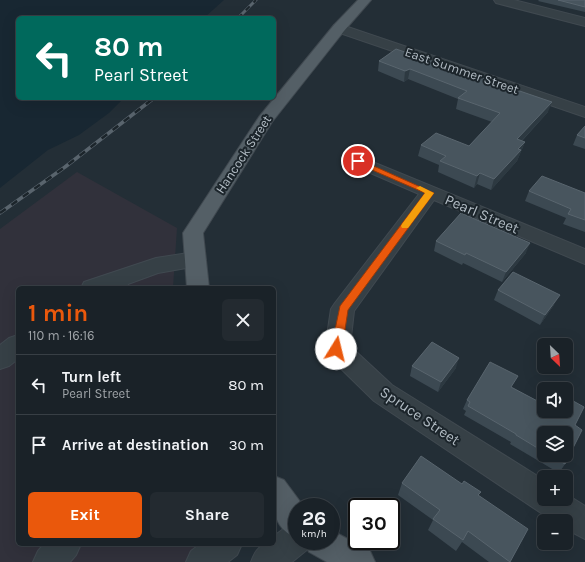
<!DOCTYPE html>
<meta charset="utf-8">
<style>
body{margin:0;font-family:Karla,sans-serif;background:#232a30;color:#f1f3f6;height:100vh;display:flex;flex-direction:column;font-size:15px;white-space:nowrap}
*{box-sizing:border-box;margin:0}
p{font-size:13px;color:#9fa4a8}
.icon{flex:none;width:22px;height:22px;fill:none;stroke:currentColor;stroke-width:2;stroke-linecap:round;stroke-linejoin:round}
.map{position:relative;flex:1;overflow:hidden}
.side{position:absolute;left:16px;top:286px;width:260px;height:260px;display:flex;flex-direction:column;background:#1a2228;border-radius:6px;box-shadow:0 4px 16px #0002,0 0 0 1px #383f45}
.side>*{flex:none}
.top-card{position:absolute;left:16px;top:16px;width:260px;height:84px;border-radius:6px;box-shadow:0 4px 16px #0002,0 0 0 1px #383f45;background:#00695c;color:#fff;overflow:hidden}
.needle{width:26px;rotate:155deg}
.fabs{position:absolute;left:537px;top:338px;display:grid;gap:8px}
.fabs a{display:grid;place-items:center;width:36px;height:36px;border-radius:6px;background:#1a2228;box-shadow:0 4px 16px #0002,0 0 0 1px #383f45;font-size:20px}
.speed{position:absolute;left:288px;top:498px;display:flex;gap:8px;font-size:20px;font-weight:700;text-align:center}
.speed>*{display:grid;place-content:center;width:52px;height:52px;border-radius:50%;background:#1a2228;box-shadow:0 4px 16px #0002,0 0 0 1px #383f45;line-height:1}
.speed small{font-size:10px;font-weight:400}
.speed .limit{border:2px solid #111;border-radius:6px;background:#fff;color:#111}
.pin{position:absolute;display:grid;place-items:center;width:34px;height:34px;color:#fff;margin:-17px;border:2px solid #fff;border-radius:50%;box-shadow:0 1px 4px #0007}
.me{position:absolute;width:44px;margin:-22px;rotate:9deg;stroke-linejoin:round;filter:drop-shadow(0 0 3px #0008)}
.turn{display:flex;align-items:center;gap:14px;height:84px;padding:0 12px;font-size:18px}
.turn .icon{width:52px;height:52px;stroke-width:2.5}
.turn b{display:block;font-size:28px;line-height:34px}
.round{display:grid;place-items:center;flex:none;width:42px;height:42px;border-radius:6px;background:#232a30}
.headline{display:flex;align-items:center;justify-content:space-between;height:68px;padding:0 12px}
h1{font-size:24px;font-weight:700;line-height:30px;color:#ea580c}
.cta{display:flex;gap:8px;margin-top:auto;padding:8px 12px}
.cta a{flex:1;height:46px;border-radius:6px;background:#ea580c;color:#fff;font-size:16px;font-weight:700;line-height:46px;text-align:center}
.cta a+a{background:#232a30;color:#f1f3f6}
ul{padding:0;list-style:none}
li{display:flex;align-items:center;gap:12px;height:60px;padding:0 12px;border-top:1px solid #383f45}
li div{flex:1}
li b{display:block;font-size:15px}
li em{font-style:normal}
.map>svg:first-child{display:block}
</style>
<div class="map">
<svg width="585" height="562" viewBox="0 0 585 562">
<rect width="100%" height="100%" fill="#232e36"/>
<polygon fill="#31313b" points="77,172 177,228 173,288 18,288 18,544 204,544 222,562 0,562 0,229"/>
<polygon fill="#182732" points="0,0 224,0 204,18 18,18 18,98 124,98 109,113 79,135 48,150 0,188"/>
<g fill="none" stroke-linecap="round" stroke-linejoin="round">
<g stroke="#404950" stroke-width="2">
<g id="minor">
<polygon points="494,0 514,0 585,18 585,26 496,3"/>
<polygon points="339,24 585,107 585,117 334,31 333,28 334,25"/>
<polygon points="358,156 585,249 585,264 434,200 354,311 350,346 392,385 544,480 544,499 566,499 566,494 585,506 585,539 566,529 566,521 553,521 374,401 328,356 325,349 331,309 335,303 419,194 352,165 349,161 352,157"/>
<polygon points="195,252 203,255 206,260 203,265 158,273 128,284 127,288 81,288 84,282 156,258"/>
<polygon points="18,335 18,359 9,366 0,369 0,345 9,338"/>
<path d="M297,522V541H311L308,549L292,562H251C256,549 259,544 274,544V536L286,527Z"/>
<polygon points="44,544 81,544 76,555 70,562 33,562 38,551"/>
<polygon points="200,544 242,544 237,555 228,562 186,562 191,551"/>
</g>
</g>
<g stroke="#404950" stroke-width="2">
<g id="major">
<polygon points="358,0 371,0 344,31 272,122 203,233 209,288 187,288 183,233 259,117 334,25"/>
<path d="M274,476L284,480L304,507H297V538C269,527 274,502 274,476Z"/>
<polygon points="331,530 370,551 375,562 327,562 309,552 304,541 331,541"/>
</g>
</g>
<use href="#minor" fill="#364046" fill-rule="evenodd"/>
<use href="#major" fill="#545f66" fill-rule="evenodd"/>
<g stroke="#59646d" stroke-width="3">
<polyline id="rail-far1" points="238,18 256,0"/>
</g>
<g stroke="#59646d" stroke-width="3.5">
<polyline id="rail" points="0,213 65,167 154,98"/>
</g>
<use href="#rail-far1" stroke="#1c252b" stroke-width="2" stroke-dasharray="5.5" stroke-linecap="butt"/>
<use href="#rail" stroke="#1c252b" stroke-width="2.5" stroke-dasharray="7" stroke-linecap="butt"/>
</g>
<g fill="#3c4952" fill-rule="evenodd">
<polygon points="539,0 585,0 585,12 538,1"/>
<polygon points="396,49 548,112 522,141 525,142 517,161 491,190 477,184 474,188 438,172 439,165 418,156 421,145 469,146 492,122 456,109 458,99 408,79 404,82 378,71 379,61"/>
<polygon points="585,126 585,149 573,145 577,135"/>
<polygon points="529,191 585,193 585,232 563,224 566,218 525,201"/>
<polygon points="436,241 526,253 502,282 463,263 462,265 434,251"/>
<polygon points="498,290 554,305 540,325 494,300"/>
<polygon points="412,366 456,368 438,392 410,376"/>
<path d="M512,388L542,403L544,400V411L575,425L565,464L559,473L510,444L511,442L464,415L466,411L463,409L467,400ZM544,433L566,455H544Z"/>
<polygon points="402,483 479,496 510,562 489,562 462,542 456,551 428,530 433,520 398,495"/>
</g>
<g fill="#2d3941">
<polygon points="410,69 408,79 404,82 405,71"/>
<polygon points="552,102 548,112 513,150 517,139"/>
<polygon points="525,142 517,161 491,190 494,179 518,149"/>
<polygon points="480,173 477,184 474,188 477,176"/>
<polygon points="530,243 526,253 502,282 506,272"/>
<polygon points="560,295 554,305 540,325 545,315"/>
<polygon points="459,358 456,368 438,392 441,382"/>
</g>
<g fill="#48555e" stroke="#59656e">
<polygon points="558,0 585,0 585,7"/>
<polygon points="396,49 552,102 517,139 525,142 518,149 521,150 494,179 480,173 477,176 440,161 446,156 421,145 436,133 469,146 500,113 458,98 467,91 410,69 405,71 379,61"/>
<polygon points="585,126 585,138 577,135"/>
<polygon points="542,176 585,193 585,220 568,214 571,209 529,191"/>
<polygon points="461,213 530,243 506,272 466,253 465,255 436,241"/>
<polygon points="513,272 560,295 545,315 498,290"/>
<polygon points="432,342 459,358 441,382 412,366"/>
<polygon points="490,362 518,376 511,387 543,404 544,401 544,411 566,411 566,397 584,407 575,425 582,430 565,464 549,455 566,455 566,433 544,433 544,452 516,435 516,434 468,406 470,402 467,400"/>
<polygon points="421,456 462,484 464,481 481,492 478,495 528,529 510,562 468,531 463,540 433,519 440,510 402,483"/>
</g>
<polygon fill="#ea580c" stroke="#983908" points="358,159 434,193 348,310 342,349 340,352 336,353 333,352 331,349 340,306 425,193 356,163 356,160"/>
<polygon fill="#f59e0b" points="420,186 434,193 408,228 402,228 401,226 402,224 425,193 416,188"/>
<g text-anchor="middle" stroke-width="4" stroke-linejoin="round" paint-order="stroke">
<g font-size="13" fill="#b1bbc3" stroke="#1c252b">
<text transform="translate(462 70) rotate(19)" y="5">East Summer Street</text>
<text transform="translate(243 154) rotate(-57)" y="5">Hancock Street</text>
</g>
<g font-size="15" fill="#b1bbc3" stroke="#1c252b">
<text transform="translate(482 214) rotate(23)" y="5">Pearl Street</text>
<text transform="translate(420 416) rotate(34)" y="5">Spruce Street</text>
</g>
</g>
</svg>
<div class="fabs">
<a><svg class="needle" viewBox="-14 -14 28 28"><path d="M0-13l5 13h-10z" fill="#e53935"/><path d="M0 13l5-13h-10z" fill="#9fa4a8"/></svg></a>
<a><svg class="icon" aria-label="sound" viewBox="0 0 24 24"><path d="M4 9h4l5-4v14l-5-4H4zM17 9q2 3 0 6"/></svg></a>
<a><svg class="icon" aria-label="layers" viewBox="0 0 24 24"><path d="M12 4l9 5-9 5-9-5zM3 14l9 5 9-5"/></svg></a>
<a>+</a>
<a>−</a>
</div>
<div class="speed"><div>26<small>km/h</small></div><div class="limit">30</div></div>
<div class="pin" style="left:358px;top:161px;background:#d93025"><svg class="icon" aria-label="arrive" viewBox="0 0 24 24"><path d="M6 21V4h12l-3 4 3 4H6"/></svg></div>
<svg class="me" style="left:336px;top:349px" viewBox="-20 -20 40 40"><circle r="19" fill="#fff"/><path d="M0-13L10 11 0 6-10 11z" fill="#ea580c"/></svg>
<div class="top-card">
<div class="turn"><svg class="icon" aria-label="left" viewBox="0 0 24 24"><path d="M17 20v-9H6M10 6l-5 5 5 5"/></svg><div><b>80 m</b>Pearl Street</div></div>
</div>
<section class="side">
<div class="headline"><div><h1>1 min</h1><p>110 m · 16:16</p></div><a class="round"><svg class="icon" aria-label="close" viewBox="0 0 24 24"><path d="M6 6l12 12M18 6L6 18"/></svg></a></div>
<ul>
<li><svg class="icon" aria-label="left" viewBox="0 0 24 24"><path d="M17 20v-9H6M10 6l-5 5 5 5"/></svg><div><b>Turn left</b><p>Pearl Street</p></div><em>80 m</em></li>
<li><svg class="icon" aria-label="arrive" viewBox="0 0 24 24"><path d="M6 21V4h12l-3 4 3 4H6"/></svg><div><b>Arrive at destination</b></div><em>30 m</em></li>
</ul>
<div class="cta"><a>Exit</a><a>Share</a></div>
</section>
</div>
